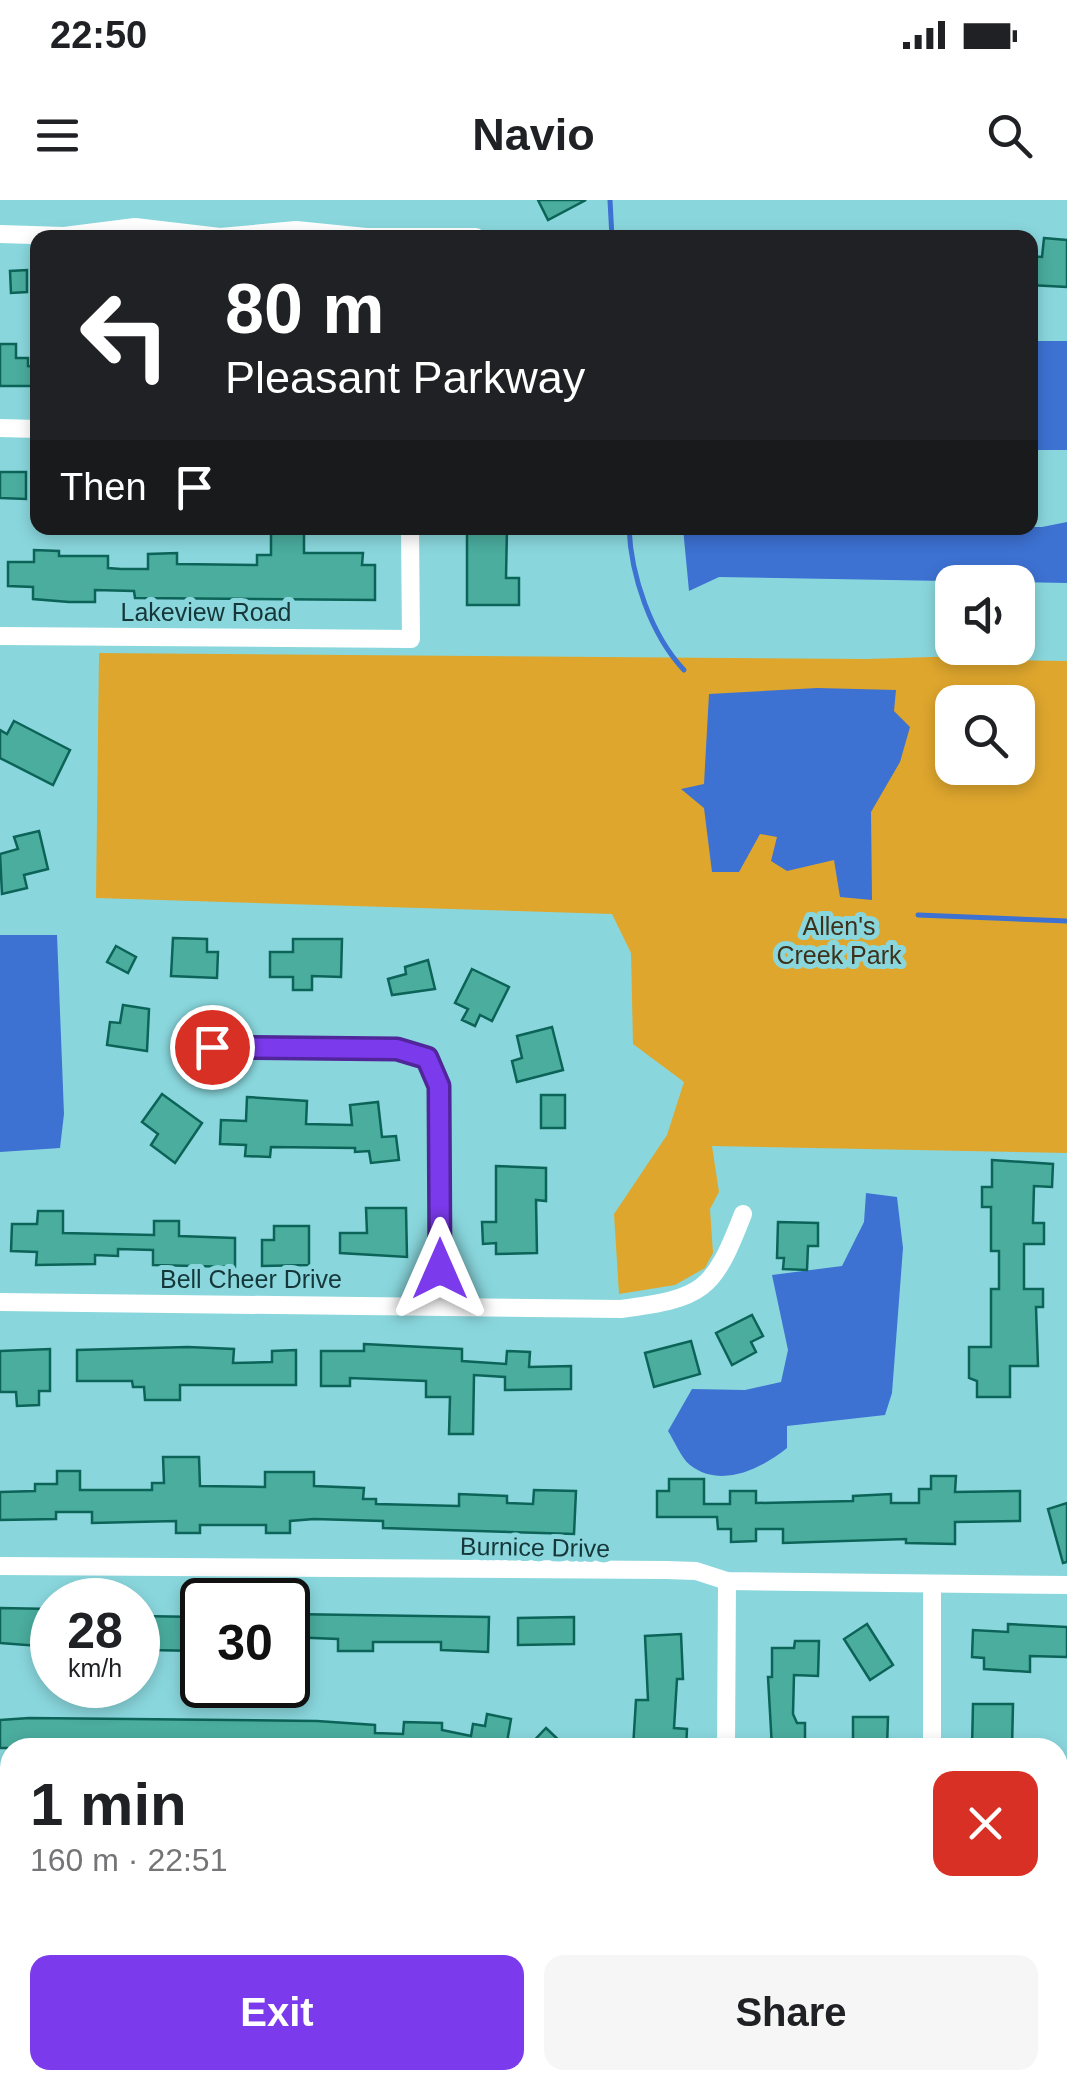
<!DOCTYPE html>
<meta charset="utf-8">
<style>
body{margin:0;font-family:Helvetica,sans-serif;background:#f6f6f6;color:#202124;height:100vh;display:flex;flex-direction:column;font-size:38px;white-space:nowrap}
*{box-sizing:border-box;margin:0}
p{font-size:32px;color:#757577}
.icon{flex:none;width:55px;height:55px;fill:none;stroke:currentColor;stroke-width:2;stroke-linecap:round;stroke-linejoin:round}
.map{position:relative;flex:1;overflow:hidden}
.side{position:absolute;left:0px;top:1538px;width:1068px;height:352px;display:flex;flex-direction:column;background:#fff;border-radius:30px 30px 0 0;box-shadow:0 5px 15px #0003}
.side>*{flex:none}
.banner{position:absolute;left:30px;top:30px;width:1008px;height:305px;border-radius:20px;box-shadow:0 5px 15px #0003;background:#202124;color:#fff;overflow:hidden}
.controls{position:absolute;left:935px;top:365px;display:grid;gap:20px}
.controls a{display:grid;place-items:center;width:100px;height:100px;border-radius:20px;background:#fff;box-shadow:0 5px 15px #0003;font-size:50px}
.speed{position:absolute;left:30px;top:1378px;display:flex;gap:20px;font-size:50px;font-weight:700;text-align:center}
.speed>*{display:grid;place-content:center;width:130px;height:130px;border-radius:50%;background:#fff;box-shadow:0 5px 15px #0003;line-height:1}
.speed small{font-size:25px;font-weight:400}
.speed .limit{border:5px solid #111;border-radius:15px;background:#fff;color:#111}
.pin{position:absolute;display:grid;place-items:center;width:85px;height:85px;color:#fff;margin:-42px;border:5px solid #fff;border-radius:50%;box-shadow:0 2px 10px #0007}
.me{position:absolute;width:110px;margin:-55px;rotate:0deg;stroke-linejoin:round;filter:drop-shadow(0 0 8px #0008)}
.turn{display:flex;align-items:center;gap:35px;height:210px;padding:0 30px;font-size:45px}
.turn .icon{width:130px;height:130px;stroke-width:2.5}
.turn b{display:block;font-size:70px;line-height:85px}
.then{display:flex;align-items:center;height:95px;padding:0 30px;background:#0003;gap:20px;font-size:38px}
.round{display:grid;place-items:center;flex:none;width:105px;height:105px;border-radius:20px;background:#f6f6f6}
.overview{display:flex;align-items:center;justify-content:space-between;height:170px;padding:0 30px}
h1{font-size:60px;font-weight:700;line-height:75px}
.button{display:flex;gap:20px;margin-top:auto;padding:20px 30px}
.button a{flex:1;height:115px;border-radius:20px;background:#7c3aed;color:#fff;font-size:40px;font-weight:700;line-height:115px;text-align:center}
.button a+a{background:#f6f6f6;color:#202124}
.status{display:flex;justify-content:space-between;align-items:center;height:70px;padding:0 50px;background:#fff;direction:ltr}
.status svg{height:28px;fill:currentColor}
header{display:flex;justify-content:space-between;align-items:center;height:130px;padding:0 30px;background:#fff;font-size:45px;font-weight:700}
.map>svg:first-child{display:block}
</style>
<div class="status"><b>22:50</b><svg viewBox="0 0 49 12"><path d="M0 12V9h3v3zM5 12V6h3v6zM10 12V3h3v9zM15 12V0h3v12zM26 1h20v11H26zM47 4h2v5h-2z"/></svg></div>
<header><svg class="icon" aria-label="menu" viewBox="0 0 24 24"><path d="M4 6h16M4 12h16M4 18h16"/></svg>Navio<svg class="icon" aria-label="search" viewBox="0 0 24 24"><circle cx="10" cy="10" r="6"/><path d="M15 15l6 6"/></svg></header>
<div class="map">
<svg width="1067" height="1889" viewBox="0 0 1067 1889">
<rect width="100%" height="100%" fill="#89d7dd"/>
<path fill="#dea62d" fill-rule="evenodd" d="M99,453L866,459L997,455L998,460L1067,461V953L712,946L719,992L710,1009L713,1053L705,1068L675,1085L619,1094L614,1014L667,935L684,882L633,844L631,753L612,714L96,698ZM952,502H1018V568H952Z"/>
<g fill="#3d71d2">
<rect x="1030" y="141" width="37" height="109"/>
<polygon points="1067,322 1067,383 719,377 689,391 683,328 1042,327"/>
<polygon points="817,488 896,490 894,511 910,527 900,562 871,612 872,700 840,697 834,660 787,671 771,661 777,637 760,634 739,672 712,672 704,608 681,589 704,584 709,494"/>
<polygon points="0,735 57,735 64,914 60,948 0,952"/>
<path d="M866,993L897,997L903,1048L892,1193L885,1215L787,1226V1248C761,1269 721,1289 690,1265C681,1258 674,1240 668,1231L692,1189L745,1190L781,1182L788,1150L772,1075L842,1066L864,1022Z"/>
</g>
<g fill="none" stroke-linecap="round" stroke-linejoin="round">
<g stroke="#3d71d2" stroke-width="5">
<polyline points="610,0 612,38"/>
<path d="M629,328C631,376 651,435 684,470"/>
<polyline points="918,715 1067,721"/>
</g>
</g>
<g fill="#4aad9e" stroke="#0c6358" stroke-width="2.5">
<polygon points="538,0 586,0 548,20"/>
<polygon points="1044,38 1067,40 1067,87 1030,85 1030,56 1042,57"/>
<polygon points="27,70 27,92 11,93 10,71"/>
<polygon points="0,144 16,144 16,158 28,158 28,166 38,167 38,186 0,186"/>
<polygon points="0,272 26,272 26,299 0,298"/>
<polygon points="271,328 304,328 304,353 363,353 362,365 375,365 375,400 135,398 134,391 95,390 95,402 69,402 33,399 33,387 8,386 8,362 34,362 34,350 59,351 59,356 108,356 108,368 121,369 148,369 148,354 177,353 177,364 257,365 257,355 271,355"/>
<polygon points="467,328 507,328 506,378 519,378 519,405 467,405"/>
<polygon points="14,521 70,550 53,585 0,558 0,530 7,534"/>
<polygon points="39,631 48,669 24,675 27,688 2,694 0,654 18,649 14,637"/>
<polygon points="173,738 207,739 207,752 218,752 217,778 171,776"/>
<polygon points="293,739 342,739 341,777 312,776 312,790 293,790 293,777 270,777 270,752 293,752"/>
<polygon points="116,746 136,757 128,773 107,762"/>
<polygon points="428,760 435,789 392,795 388,779 406,774 405,767"/>
<polygon points="472,769 509,787 492,821 480,815 475,826 462,820 468,809 455,803"/>
<polygon points="123,805 149,809 147,851 107,845 110,822 120,823"/>
<polygon points="552,827 563,870 517,882 512,861 522,858 517,836"/>
<polygon points="162,894 202,923 175,963 151,945 158,934 142,922"/>
<rect x="541" y="895" width="24" height="33"/>
<polygon points="247,897 307,901 306,924 352,925 350,905 378,902 382,937 396,936 399,960 371,963 369,951 355,952 355,948 271,947 270,957 245,956 246,945 220,944 221,920 246,921"/>
<polygon points="992,960 1053,964 1052,987 1034,986 1033,1023 1044,1023 1044,1044 1024,1044 1024,1089 1043,1089 1043,1107 1036,1107 1038,1166 1010,1166 1010,1197 977,1197 977,1181 969,1178 969,1147 991,1147 991,1089 999,1089 999,1051 991,1051 991,1007 982,1007 982,987 992,987"/>
<polygon points="496,966 546,968 546,1001 536,1000 537,1053 496,1054 496,1043 483,1044 482,1022 496,1022"/>
<polygon points="366,1008 406,1008 407,1057 340,1053 340,1033 367,1033"/>
<polygon points="38,1011 63,1011 63,1033 154,1035 154,1021 179,1021 179,1036 235,1038 235,1067 153,1065 153,1050 118,1049 118,1056 95,1055 95,1064 36,1065 37,1052 11,1051 12,1024 37,1024"/>
<polygon points="778,1022 818,1023 818,1046 808,1046 807,1070 783,1069 784,1058 777,1058"/>
<polygon points="274,1026 309,1026 309,1065 262,1066 262,1040 274,1040"/>
<polygon points="752,1115 763,1136 751,1142 756,1152 732,1165 716,1133"/>
<polygon points="691,1141 700,1174 654,1187 645,1153"/>
<polygon points="364,1144 462,1149 462,1161 506,1164 507,1151 530,1152 529,1167 571,1166 571,1189 505,1190 505,1177 474,1175 473,1234 449,1234 450,1197 426,1197 426,1181 350,1178 350,1186 321,1186 321,1151 364,1151"/>
<polygon points="188,1147 234,1149 233,1163 272,1162 272,1151 296,1150 296,1185 180,1185 180,1200 145,1200 144,1187 133,1187 132,1181 77,1181 77,1150"/>
<polygon points="50,1149 50,1191 39,1191 39,1205 17,1206 16,1192 0,1192 0,1151"/>
<polygon points="163,1257 199,1257 200,1286 265,1287 265,1272 314,1272 314,1286 364,1288 363,1299 376,1299 376,1304 459,1306 459,1294 507,1296 507,1303 533,1304 534,1290 576,1291 574,1334 383,1328 383,1321 314,1319 290,1321 290,1333 266,1333 266,1325 200,1325 200,1333 176,1333 176,1321 92,1323 92,1312 56,1312 56,1319 0,1320 0,1292 35,1291 35,1284 57,1284 57,1271 80,1271 80,1290 152,1290 152,1283 164,1283"/>
<polygon points="931,1276 956,1276 955,1292 1020,1291 1020,1321 955,1322 955,1344 906,1343 906,1339 783,1343 783,1329 756,1329 756,1341 731,1342 731,1329 718,1329 717,1317 657,1317 657,1291 669,1291 669,1279 704,1279 704,1304 730,1304 730,1291 756,1291 756,1303 853,1301 853,1296 891,1294 891,1303 919,1303 919,1289 931,1289"/>
<polygon points="1067,1303 1067,1362 1063,1363 1048,1309"/>
<polygon points="0,1408 52,1409 52,1447 0,1443"/>
<polygon points="288,1414 489,1417 488,1452 441,1450 441,1442 373,1442 373,1451 338,1451 338,1439 288,1437"/>
<polygon points="138,1416 200,1417 200,1451 149,1450 149,1439 138,1439"/>
<polygon points="574,1417 574,1444 518,1445 518,1418"/>
<polygon points="867,1424 893,1465 870,1480 844,1439"/>
<polygon points="1008,1424 1067,1427 1067,1457 1030,1456 1030,1472 984,1469 984,1458 972,1457 973,1430 1008,1432"/>
<polygon points="681,1434 683,1479 677,1479 674,1528 687,1529 686,1548 633,1548 636,1500 648,1500 645,1436"/>
<polygon points="795,1441 819,1441 818,1476 794,1475 793,1514 797,1523 805,1523 805,1547 772,1548 768,1477 772,1477 772,1448 794,1448"/>
<polygon points="973,1504 1013,1504 1012,1548 972,1548"/>
<polygon points="487,1514 511,1519 506,1548 0,1548 0,1520 29,1518 317,1521 375,1525 375,1533 403,1534 404,1522 442,1523 442,1530 471,1536 473,1524 485,1526"/>
<polygon points="853,1517 888,1517 887,1548 853,1548"/>
<polygon points="546,1528 567,1548 527,1548"/>
</g>
<g fill="none" stroke-linecap="round" stroke-linejoin="round">
<g stroke="#fff" stroke-width="18">
<polyline points="0,34 64,36 135,27 220,37 296,30 366,37 476,37"/>
<polyline points="0,228 38,229"/>
<polyline points="0,436 411,439 410,328"/>
<polyline points="212,847 397,849 427,858 439,886 440,1106"/>
<path d="M0,1102L621,1109C703,1098 713,1092 743,1014"/>
<polyline points="0,1366 666,1370 696,1371 727,1381 1067,1385"/>
<polyline points="932,1384 932,1548"/>
<polyline points="726,1548 727,1381"/>
<polyline points="0,1596 10,1596"/>
<polyline points="0,1835 10,1846"/>
<polyline points="35,1880 41,1889"/>
<polyline points="521,1880 521,1889"/>
<polyline points="932,1880 932,1889"/>
<polyline points="726,1889 726,1880"/>
</g>
</g>
<g fill="none" stroke-linecap="round" stroke-linejoin="round">
<g stroke="#51269a" stroke-width="25">
<polyline id="route" points="212,847 397,849 427,858 439,886 440,1069"/>
</g>
<use href="#route" stroke="#7c3aed" stroke-width="18"/>
</g>
<g text-anchor="middle" stroke-width="10" stroke-linejoin="round" paint-order="stroke">
<g font-size="25" fill="#153739" stroke="#89d7dd">
<text x="206" y="421">Lakeview Road</text>
<text x="251" y="1088">Bell Cheer Drive</text>
<text transform="translate(535 1347) rotate(1)" y="9">Burnice Drive</text>
</g>
<g font-size="25" fill="#3d311c" stroke="#89d7dd">
<text x="839" y="735">Allen's<tspan x="839" dy="29">Creek Park</tspan></text>
</g>
</g>
</svg>
<div class="controls">
<a><svg class="icon" aria-label="sound" viewBox="0 0 24 24"><path d="M4 9h4l5-4v14l-5-4H4zM17 9q2 3 0 6"/></svg></a>
<a><svg class="icon" aria-label="search" viewBox="0 0 24 24"><circle cx="10" cy="10" r="6"/><path d="M15 15l6 6"/></svg></a>
</div>
<div class="speed"><div>28<small>km/h</small></div><div class="limit">30</div></div>
<div class="pin" style="left:212px;top:847px;background:#d93025"><svg class="icon" aria-label="arrive" viewBox="0 0 24 24"><path d="M6 21V4h12l-3 4 3 4H6"/></svg></div>
<svg class="me" style="left:440px;top:1069px" viewBox="-20 -20 40 40"><path d="M0-17L14 15 0 8-14 15z" fill="#7c3aed" stroke="#fff" stroke-width="4"/></svg>
<div class="banner">
<div class="turn"><svg class="icon" aria-label="left" viewBox="0 0 24 24"><path d="M17 20v-9H6M10 6l-5 5 5 5"/></svg><div><b>80 m</b>Pleasant Parkway</div></div>
<div class="then">Then<svg class="icon" aria-label="arrive" viewBox="0 0 24 24"><path d="M6 21V4h12l-3 4 3 4H6"/></svg></div>
</div>
<section class="side">
<div class="overview"><div><h1>1 min</h1><p>160 m · 22:51</p></div><a class="round" style="background:#d93025;color:#fff"><svg class="icon" aria-label="close" viewBox="0 0 24 24"><path d="M6 6l12 12M18 6L6 18"/></svg></a></div>
<div class="button"><a>Exit</a><a>Share</a></div>
</section>
</div>
